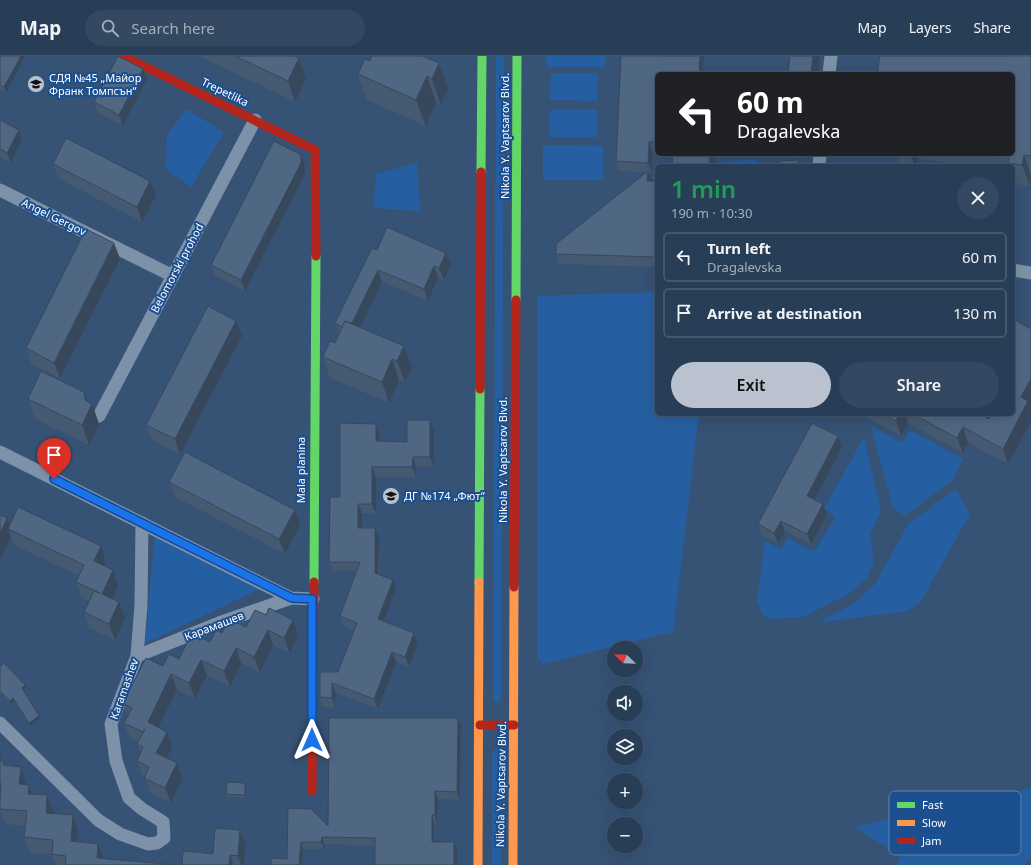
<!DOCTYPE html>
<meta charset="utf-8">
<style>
body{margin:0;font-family:"Noto Sans",sans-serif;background:#344961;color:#f1f3f6;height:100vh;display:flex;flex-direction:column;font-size:15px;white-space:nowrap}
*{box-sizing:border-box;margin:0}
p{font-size:13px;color:#a5aeba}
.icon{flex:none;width:22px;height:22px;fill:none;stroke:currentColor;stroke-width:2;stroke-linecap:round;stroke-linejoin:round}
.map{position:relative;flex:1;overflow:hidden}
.sheet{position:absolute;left:655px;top:108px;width:360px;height:252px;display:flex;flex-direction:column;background:#283e57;border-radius:6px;box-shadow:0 4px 16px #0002,0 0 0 1px #44576d}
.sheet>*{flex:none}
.hud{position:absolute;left:655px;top:16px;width:360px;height:84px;border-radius:6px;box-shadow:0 4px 16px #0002,0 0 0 1px #44576d;background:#202124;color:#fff;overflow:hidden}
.needle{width:26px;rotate:293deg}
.controls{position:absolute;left:607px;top:585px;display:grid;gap:8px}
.controls a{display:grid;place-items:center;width:36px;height:36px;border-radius:50%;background:#283e57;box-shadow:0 4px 16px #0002,0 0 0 1px #44576d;font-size:20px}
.pin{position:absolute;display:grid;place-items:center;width:34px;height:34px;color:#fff;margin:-41px -17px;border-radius:50% 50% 50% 0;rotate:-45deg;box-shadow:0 0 4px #0007}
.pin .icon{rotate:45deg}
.me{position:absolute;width:44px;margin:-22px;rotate:0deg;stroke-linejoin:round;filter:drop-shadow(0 0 3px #0008)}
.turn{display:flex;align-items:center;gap:14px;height:84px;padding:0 16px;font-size:18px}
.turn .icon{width:52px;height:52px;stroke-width:2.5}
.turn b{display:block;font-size:28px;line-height:34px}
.round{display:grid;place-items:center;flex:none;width:42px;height:42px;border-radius:21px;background:#344961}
.summary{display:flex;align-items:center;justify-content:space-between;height:68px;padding:0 16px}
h1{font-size:24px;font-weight:600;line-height:30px;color:#1e9e55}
.primary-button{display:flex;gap:8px;margin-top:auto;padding:8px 16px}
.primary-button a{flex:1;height:46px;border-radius:24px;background:#b9c2ce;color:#111;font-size:16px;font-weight:600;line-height:46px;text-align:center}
.primary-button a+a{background:#344961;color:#f1f3f6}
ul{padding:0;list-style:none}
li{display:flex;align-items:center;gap:12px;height:50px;margin:0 8px 6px;padding:0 8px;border:2px solid #44576d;border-radius:6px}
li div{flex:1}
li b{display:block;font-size:15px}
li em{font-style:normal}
header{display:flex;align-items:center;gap:24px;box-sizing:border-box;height:56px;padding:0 20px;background:#283e57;border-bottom:1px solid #44576d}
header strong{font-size:19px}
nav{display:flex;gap:22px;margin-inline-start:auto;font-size:14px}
.search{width:280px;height:36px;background:#344961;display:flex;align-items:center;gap:10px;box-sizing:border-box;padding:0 14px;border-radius:22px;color:#a5aeba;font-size:15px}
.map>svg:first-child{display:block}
</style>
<header>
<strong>Map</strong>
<div class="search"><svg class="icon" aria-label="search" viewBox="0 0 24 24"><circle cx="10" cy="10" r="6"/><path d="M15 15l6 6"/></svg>Search here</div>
<nav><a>Map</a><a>Layers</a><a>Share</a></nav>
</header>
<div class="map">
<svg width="1031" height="809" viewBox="0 0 1031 809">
<rect width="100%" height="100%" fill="#365274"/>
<g fill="#265fa1">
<polygon points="496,0 504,0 501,644 497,647 493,643"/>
<rect x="546" y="0" width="60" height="11"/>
<polygon points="551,17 598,17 597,45 550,44"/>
<polygon points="186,53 224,76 191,131 166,113 167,80"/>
<rect x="550" y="54" width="47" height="27"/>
<polygon points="543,89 603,90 603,124 543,124"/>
<polygon points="757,104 757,110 722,110 722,105"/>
<polygon points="417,107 420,155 374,152 376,118"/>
<polygon points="657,236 657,358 699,358 673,576 544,608 537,603 537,240"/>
<polygon points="871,370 902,387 910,374 963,403 953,424 905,460 893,452"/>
<polygon points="864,381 881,456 870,478 874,507 867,522 850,537 803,561 768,563 762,557 757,544 765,485 781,493 788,482 814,496 836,460 824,453"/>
<polygon points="956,433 970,458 920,547 907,555 817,567 855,547 876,527 908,468"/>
<polygon points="155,477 260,533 145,587"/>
<polygon points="496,693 500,694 501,697 501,809 492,809 492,697"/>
<polygon points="1031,732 1031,799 1024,809 896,809 901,800 854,771"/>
</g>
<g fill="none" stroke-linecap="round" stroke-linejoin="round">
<g stroke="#7d92a8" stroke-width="13">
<polyline points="829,18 831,0"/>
<polyline points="819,110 820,98"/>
<polyline points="0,134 173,220"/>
<polyline points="1013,214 1031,217"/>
<polyline points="99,360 255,64"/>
<polyline points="0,396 291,542 313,543"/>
<polyline points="137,600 219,567 291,542"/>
<polyline points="0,667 98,764 120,778 148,788 157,787 164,782 163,766 142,753 129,742 116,705 111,668 137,600 141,549 142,467"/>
</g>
<g stroke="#63d668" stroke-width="9">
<polyline points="481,116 482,0"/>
<polyline points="516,244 517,0"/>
<polyline points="314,526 316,200"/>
<polyline points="479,526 480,333"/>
</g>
<g stroke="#ff974d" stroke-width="9">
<polyline points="478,809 479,526"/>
<polyline points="513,809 514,531"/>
</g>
<g stroke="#b3261e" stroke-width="9">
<polyline points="123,0 315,94 316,200"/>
<polyline points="480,333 481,116"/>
<polyline points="514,531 516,244"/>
<polyline points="480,669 514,669"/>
<polyline points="312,735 314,526"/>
</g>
</g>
<g fill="#455971">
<polygon points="0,0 6,37 0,33"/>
<polygon points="199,0 294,0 299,2 306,23 295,46"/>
<polygon points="621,0 704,0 703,18 657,18 657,96 653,96 652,117 649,117 652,125 657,125 657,211 559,208 556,198 646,116 619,115 616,105"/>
<polygon points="1031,0 1031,122 1030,130 1015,128 1013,121 1013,110 966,110 917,102 916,110 900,110 896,99 890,98 1013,98"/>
<polygon points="370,5 439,7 448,33 441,49 436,46 426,70 367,44 358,18"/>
<polygon points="143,13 147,23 123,70 98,57 94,46"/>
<polygon points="0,64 19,74 22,84 11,107 0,102"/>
<polygon points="53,108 156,140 142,166 59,123"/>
<polygon points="305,110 305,118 245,235 214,219 211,209"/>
<polygon points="114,187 120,203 60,322 31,308 26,292"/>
<polygon points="377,194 446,197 451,208 444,224 438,222 428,245 382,226 360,271 404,290 412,311 405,326 399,324 389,347 330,322 323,301 335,287 339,278 335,267"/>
<polygon points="1031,273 1031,348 1030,350 1031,352 1031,366 1008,408 968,387 963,397 908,367 901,380 860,358 980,358 989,363 1013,358"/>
<polygon points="242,280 180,399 152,384 146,369"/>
<polygon points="84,336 88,346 92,348 99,368 89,389 35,363 28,343"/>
<polygon points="430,364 434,374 434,411 416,411 416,421 376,421 376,458 362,457 362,472 379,482 379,518 396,533 384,565 414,577 418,586 409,611 396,606 378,653 336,637 335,651 323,651 320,641 338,616 354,574 343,570 340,560 357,515 333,515 329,506 340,441 376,368 379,377 379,385 407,386"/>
<polygon points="838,380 842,391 814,444 827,459 811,489 785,475 778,488 761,479 758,468"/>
<polygon points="169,426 295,454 300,469 285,498 175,441"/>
<polygon points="0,459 7,462 10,469 101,490 106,506 104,510 118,530 112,543 125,562 115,584 89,572 84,556 89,545 82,541 76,526 79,520 14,489 11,481 0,505"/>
<polygon points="255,554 298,579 290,597 273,589 260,617 241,607 230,631 207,619 195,643 177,634 158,672 167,676 172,691 167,702 177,707 183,723 171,747 150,737 145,721 142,720 137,705 140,696 137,688 138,686 130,682 124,667 128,660 123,647 163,610 179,603 210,586 222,577 246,571"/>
<polygon points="0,611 26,632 23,635 40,663 30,670 14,645 11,648 0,637"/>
<polygon points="458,662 461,669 460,744 438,743 437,767 434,767 434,786 457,793 457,809 375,809 375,790 324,788 324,793 303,793 302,809 271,809 287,803 288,752 328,770"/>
<polygon points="0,698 1,701 1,705 5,709 26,726 26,729 29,729 32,738 47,739 53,754 53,758 73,759 78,775 77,786 98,788 104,803 176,809 56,809 52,798 30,797 24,781 25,770 5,768 0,755"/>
<polygon points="245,727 246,730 246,742 227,741 226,738"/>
<polygon points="246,789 244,809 182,809 213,798"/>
</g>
<g fill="#38485c">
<polygon points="21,0 25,0 6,37 4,31"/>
<polygon points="700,0 704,0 703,18 699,18"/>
<polygon points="813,0 820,0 818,18 811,18"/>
<polygon points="299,2 306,23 295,46 288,25"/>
<polygon points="439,7 448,33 441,49 432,23"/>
<polygon points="143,13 147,23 123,70 119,59"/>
<polygon points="427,20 436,46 426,70 416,44"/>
<polygon points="19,74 22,84 11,107 7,97"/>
<polygon points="649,86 653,96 652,117 648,107"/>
<polygon points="710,98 714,98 713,110 709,110"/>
<polygon points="910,98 916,98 917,102 916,110 915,110"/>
<polygon points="301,99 305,110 305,118 245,235 241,224"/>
<polygon points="1024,99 1031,119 1030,130 1022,109"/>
<polygon points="648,115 652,125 647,125"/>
<polygon points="150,125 156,140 142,166 137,151"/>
<polygon points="114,187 120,203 60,322 54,307"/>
<polygon points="446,197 451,208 444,224 439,212"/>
<polygon points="434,210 438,222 428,245 424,233"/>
<polygon points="378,214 382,226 353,286 349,274"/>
<polygon points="236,265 242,280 180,399 175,383"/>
<polygon points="404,290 412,311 405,326 397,305"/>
<polygon points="392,303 399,324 389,347 382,326"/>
<polygon points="1031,323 1031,348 1030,350 1031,352 1031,366 1008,408 1003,393 1021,341"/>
<polygon points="84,336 90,352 92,348 99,368 89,389 82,369 85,344"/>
<polygon points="899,358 905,358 908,367 901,380 896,365"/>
<polygon points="430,364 434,374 434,411 430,401"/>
<polygon points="376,368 379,377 379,395 376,385"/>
<polygon points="963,371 968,387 963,397 957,382"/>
<polygon points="838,380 842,391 811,451 807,440"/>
<polygon points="413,401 416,411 416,421 412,411"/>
<polygon points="372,411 376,421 376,458 372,448"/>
<polygon points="358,448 362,457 362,482 358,472"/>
<polygon points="823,448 827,459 811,489 807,478"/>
<polygon points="295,454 300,469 285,498 279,483"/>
<polygon points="7,462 12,475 8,473 11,481 0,505 0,478"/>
<polygon points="781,465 785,475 778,488 774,477"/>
<polygon points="375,472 379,482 378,527 375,517"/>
<polygon points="101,490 106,506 100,521 94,505"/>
<polygon points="113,514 118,530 107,554 102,538"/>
<polygon points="393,524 396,533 381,573 378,563"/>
<polygon points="119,546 125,562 115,584 109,568"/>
<polygon points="293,564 298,579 290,597 284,582"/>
<polygon points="268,574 273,589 260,617 254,601"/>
<polygon points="414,577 418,586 409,611 405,601"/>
<polygon points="236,592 241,607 230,631 224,615"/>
<polygon points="392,596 396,606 378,653 374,643"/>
<polygon points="201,604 207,619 195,643 189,627"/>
<polygon points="171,618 177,634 153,682 148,666"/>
<polygon points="332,627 336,637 335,651 332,642"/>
<polygon points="25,629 26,632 23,635 22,632"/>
<polygon points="13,642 14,645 11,648 10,645"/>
<polygon points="39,660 40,663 30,670 29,667"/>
<polygon points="458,662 461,669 460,744 457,736"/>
<polygon points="167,676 172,691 162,713 156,697"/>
<polygon points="0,698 1,701 0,716"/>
<polygon points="177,707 183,723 171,747 165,732"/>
<polygon points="21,711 26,726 25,744 19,728"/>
<polygon points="245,727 246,730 246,742 245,739"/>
<polygon points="29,729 34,745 28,738"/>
<polygon points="435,735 438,743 437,767 435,759"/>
<polygon points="47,739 53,754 51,773 46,757"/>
<polygon points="73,759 78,775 76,801 71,785"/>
<polygon points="432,759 434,767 434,793 432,786"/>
<polygon points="240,774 246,789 244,809 241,809 238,800"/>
<polygon points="322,781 324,788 324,793 321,786"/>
<polygon points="301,786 303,793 302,809 299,809"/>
<polygon points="454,786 457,793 457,809 454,809"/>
<polygon points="98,788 104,803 97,802"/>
<polygon points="230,799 233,809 229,809"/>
</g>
<g fill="#506783" stroke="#38485c">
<polygon points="0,0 21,0 4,31 0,29"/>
<polygon points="118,0 143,13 119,59 94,46"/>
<polygon points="235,0 294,0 299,2 288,25"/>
<polygon points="372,0 422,0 439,7 432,23 427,20 416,44 358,18 365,3 370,5"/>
<polygon points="621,0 700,0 699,18 657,18 657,86 649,86 648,107 616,105"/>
<polygon points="790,0 813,0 811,18 788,18"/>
<polygon points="880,0 1031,0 1031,100 1024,99 1022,109 1008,107 1009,98 1013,98 1013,18 877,18"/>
<polygon points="0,64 19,74 7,97 0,93"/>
<polygon points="66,82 150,125 137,151 53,108"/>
<polygon points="274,85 301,99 301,107 241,224 211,209"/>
<polygon points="673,98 710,98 709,110 672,110"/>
<polygon points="798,104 798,110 779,110 779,105"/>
<polygon points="648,115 647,125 657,125 657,201 556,198 556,188"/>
<polygon points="387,171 446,197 439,212 434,210 424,233 378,214 352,267 345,265 342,271 335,267 372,192 377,194"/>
<polygon points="86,173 114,187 54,307 26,292"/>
<polygon points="208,250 236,265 175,383 146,369"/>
<polygon points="1013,263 1031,273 1031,323 1021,341 1028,345 1003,393 963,371 957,382 913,358 980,358 989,363 991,358 1013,358"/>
<polygon points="345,265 404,290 397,305 392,303 382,326 323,301 330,285 335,287"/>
<polygon points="41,315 84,336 85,344 92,348 82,369 28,343"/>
<polygon points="883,358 899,358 896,365"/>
<polygon points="407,364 430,364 430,401 413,401 412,411 372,411 372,448 358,448 358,472 375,472 375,517 393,524 378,563 414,577 405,601 392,596 374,643 332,627 332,642 320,641 320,616 338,616 357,567 340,560 360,506 329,506 330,441 340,441 340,367 376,368 376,385 407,386"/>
<polygon points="812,367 838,380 807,440 823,448 807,478 781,465 774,477 758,468"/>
<polygon points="185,396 295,454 279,483 169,426"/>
<polygon points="18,451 101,490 94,505 113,514 102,538 119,546 109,568 84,556 94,535 100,537 76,526 84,509 8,473"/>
<polygon points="0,459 7,462 0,478"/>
<polygon points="269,552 293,564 284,582 268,574 254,601 236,592 224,615 201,604 189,627 171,618 148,666 167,676 156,697 177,707 165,732 144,722 149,711 137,705 143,691 137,688 145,673 143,676 124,667 132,652 123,647 146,602 163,610 169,598 179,603 192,577 210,586 216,574 222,577 229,563 246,571 255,554 266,559"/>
<polygon points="4,607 25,629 22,632 39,660 29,667 13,642 10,645 0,635 0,611"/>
<polygon points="329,662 458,662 457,736 435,735 435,759 432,759 432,786 454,786 454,809 375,809 375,782 322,781 321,786 301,786 299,809 271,809 271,802 287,803 288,752 311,753 328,770"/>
<polygon points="0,705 3,705 3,709 21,711 19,728 29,729 28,738 47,739 46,757 73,759 71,785 98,788 97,802 176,809 65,809 66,800 52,798 53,784 24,781 27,755 0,753 0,744 1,727 0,727"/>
<polygon points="227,726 245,727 245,739 226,738"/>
<polygon points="215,772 240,774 238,800 230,799 229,809 182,809 183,795 213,798"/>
</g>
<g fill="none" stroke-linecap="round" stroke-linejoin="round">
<g stroke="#114b97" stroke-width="10">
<polyline id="route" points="54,423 292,542 312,543 312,684"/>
</g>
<use href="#route" stroke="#1a73e8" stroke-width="7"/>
</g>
<defs>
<g id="school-disc" transform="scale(0.9)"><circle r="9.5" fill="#b9c2ce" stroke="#1b4f8f"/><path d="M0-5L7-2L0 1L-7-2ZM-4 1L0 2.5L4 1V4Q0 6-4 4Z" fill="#111"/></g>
</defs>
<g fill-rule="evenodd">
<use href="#school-disc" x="36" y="28"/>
<use href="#school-disc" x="391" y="440"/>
</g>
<g text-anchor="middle" stroke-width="4" stroke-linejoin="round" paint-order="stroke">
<g font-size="11" fill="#fff" stroke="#1b4f8f" text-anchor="start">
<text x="49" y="26">СДЯ №45 „Майор<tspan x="49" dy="13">Франк Томпсън“</tspan></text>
<text x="404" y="444">ДГ №174 „Фют“</text>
</g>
<g font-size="11" fill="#fff" stroke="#1b4f8f">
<text transform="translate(225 36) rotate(26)" y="4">Trepetlika</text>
<text transform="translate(505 80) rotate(-90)" y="4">Nikola Y. Vaptsarov Blvd.</text>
<text transform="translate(54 161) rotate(26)" y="4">Angel Gergov</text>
<text transform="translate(177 212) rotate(-62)" y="4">Belomorski prohod</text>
<text transform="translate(503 404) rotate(-90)" y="4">Nikola Y. Vaptsarov Blvd.</text>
<text transform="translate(301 414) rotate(-90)" y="4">Mala planina</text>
<text transform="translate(214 570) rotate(-21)" y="4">Карамашев</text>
<text transform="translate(124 633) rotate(-70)" y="4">Karamashev</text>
<text transform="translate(501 728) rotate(-89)" y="4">Nikola Y. Vaptsarov Blvd.</text>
</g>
</g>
<rect x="889" y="735" width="132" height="64" rx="6" fill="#1b4f8f" stroke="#5f84b1" stroke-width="1"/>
<rect x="897" y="746" width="18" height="6" fill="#63d668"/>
<rect x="897" y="764" width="18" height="6" fill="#ff974d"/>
<rect x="897" y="782" width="18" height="6" fill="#b3261e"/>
<g font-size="11" fill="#fff">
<text x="922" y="753">Fast</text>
<text x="922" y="771">Slow</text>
<text x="922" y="789">Jam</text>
</g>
</svg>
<div class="controls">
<a><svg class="needle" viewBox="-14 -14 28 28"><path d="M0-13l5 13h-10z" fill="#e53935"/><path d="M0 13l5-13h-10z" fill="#a5aeba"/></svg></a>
<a><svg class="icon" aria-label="sound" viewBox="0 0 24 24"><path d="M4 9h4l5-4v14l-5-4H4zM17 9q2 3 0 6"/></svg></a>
<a><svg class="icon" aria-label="layers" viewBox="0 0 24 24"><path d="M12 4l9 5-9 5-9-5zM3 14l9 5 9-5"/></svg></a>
<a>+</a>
<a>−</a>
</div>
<div class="pin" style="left:54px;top:423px;background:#d93025"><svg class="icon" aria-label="arrive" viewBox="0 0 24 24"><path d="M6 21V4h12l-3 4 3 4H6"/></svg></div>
<svg class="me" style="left:312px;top:684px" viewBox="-20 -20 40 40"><path d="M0-17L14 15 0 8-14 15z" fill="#1a73e8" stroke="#fff" stroke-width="4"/></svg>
<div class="hud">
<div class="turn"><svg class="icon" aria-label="left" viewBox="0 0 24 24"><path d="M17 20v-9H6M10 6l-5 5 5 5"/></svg><div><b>60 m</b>Dragalevska</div></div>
</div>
<section class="sheet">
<div class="summary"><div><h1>1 min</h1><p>190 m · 10:30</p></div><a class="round"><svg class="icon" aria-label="close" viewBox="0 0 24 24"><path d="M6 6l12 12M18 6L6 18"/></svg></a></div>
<ul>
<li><svg class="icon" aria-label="left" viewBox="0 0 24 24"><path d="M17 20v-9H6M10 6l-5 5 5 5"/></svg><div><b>Turn left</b><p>Dragalevska</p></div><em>60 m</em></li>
<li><svg class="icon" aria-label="arrive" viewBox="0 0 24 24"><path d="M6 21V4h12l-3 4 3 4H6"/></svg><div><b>Arrive at destination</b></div><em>130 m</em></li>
</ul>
<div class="primary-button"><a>Exit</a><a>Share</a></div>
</section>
</div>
